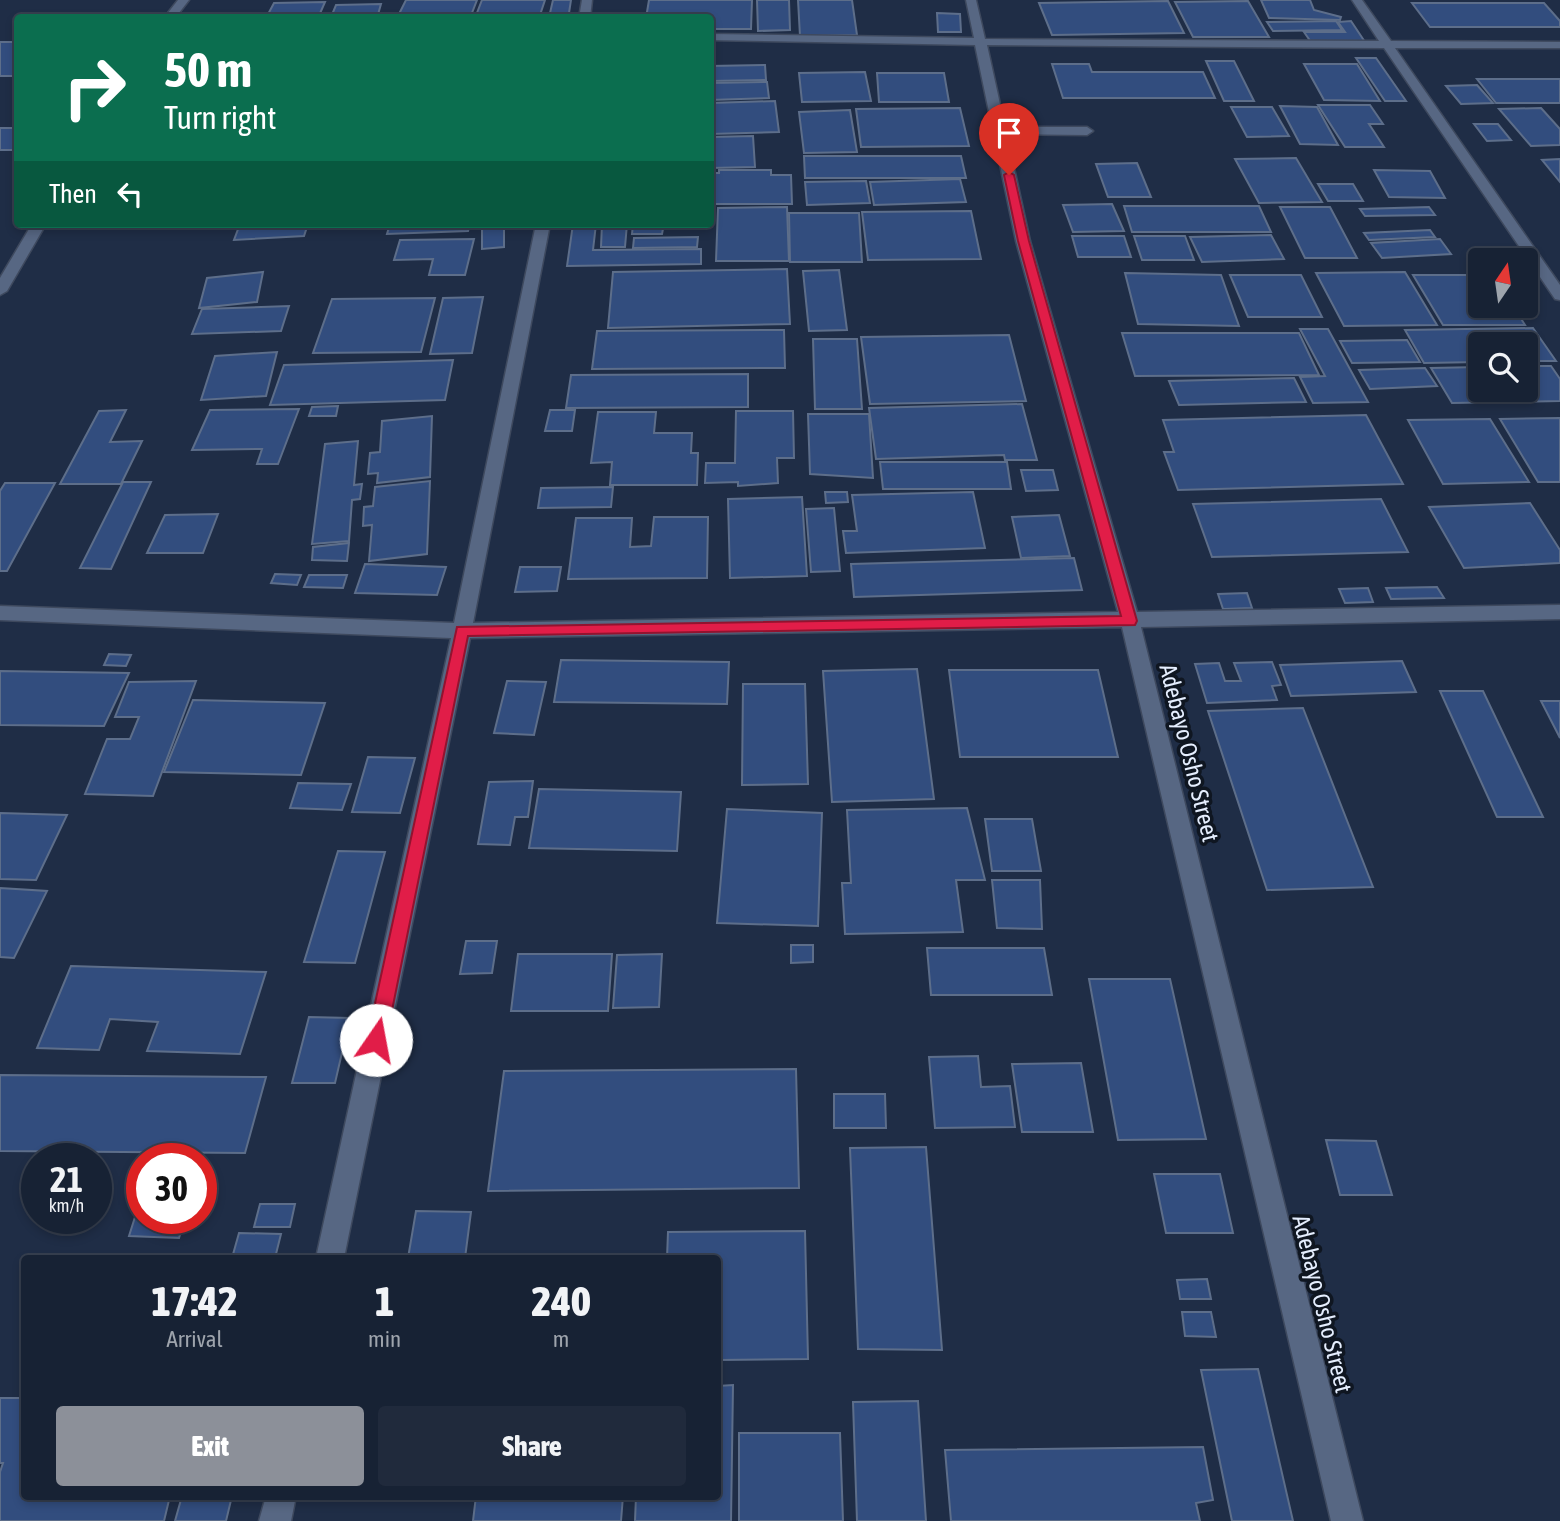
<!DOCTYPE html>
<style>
body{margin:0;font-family:"Asap Condensed",sans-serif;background:#202a3c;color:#f1f3f6;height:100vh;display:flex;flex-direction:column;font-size:26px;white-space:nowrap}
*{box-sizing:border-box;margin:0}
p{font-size:23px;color:#9ea4ac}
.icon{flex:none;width:38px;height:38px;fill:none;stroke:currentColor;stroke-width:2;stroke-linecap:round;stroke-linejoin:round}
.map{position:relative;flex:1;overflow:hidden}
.drawer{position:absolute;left:21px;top:1255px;width:700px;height:245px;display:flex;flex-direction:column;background:#172234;border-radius:7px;box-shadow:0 4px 10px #0003,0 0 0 2px #363f4f}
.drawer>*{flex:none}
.hud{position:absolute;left:14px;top:14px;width:700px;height:214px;border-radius:7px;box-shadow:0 4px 10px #0003,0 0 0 2px #363f4f;background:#0b6e4f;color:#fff;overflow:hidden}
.needle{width:46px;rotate:13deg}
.tools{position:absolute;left:1468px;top:248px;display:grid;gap:14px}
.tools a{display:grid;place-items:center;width:70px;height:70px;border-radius:7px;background:#172234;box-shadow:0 4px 10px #0003,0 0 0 2px #363f4f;font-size:35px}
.speed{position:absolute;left:21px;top:1143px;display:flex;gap:14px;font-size:35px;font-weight:700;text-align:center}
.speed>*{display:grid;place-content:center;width:91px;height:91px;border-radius:50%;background:#172234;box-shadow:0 4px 10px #0003,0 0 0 2px #363f4f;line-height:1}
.speed small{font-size:18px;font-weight:400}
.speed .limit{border:10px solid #d22;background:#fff;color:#111}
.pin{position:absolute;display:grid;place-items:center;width:60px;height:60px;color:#fff;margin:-72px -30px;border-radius:50% 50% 50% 0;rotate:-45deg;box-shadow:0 0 7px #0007}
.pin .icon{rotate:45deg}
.me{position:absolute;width:77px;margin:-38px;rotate:12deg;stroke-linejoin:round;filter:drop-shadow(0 0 5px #0008)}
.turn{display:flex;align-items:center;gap:24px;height:147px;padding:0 35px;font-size:32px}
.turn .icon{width:91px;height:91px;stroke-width:2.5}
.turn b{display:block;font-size:49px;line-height:60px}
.then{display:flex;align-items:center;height:66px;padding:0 35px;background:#0003;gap:14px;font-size:26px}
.eta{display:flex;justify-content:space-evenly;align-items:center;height:119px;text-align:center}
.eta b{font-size:42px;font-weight:800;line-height:49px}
.primary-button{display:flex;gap:14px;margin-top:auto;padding:14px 35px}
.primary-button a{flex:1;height:80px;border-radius:7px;background:#8c9099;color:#fff;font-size:28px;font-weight:800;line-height:80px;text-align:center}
.primary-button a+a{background:#202a3c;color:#f1f3f6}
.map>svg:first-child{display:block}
</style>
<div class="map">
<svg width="1560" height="1521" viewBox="0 0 1560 1521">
<rect width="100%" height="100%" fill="#1f2d46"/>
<g fill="#324d7e" stroke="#5d6e8a" stroke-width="2">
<polygon points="406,0 477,0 470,18 397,18"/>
<polygon points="482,0 545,0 539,18 475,18"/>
<polygon points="553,0 571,0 569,13 550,13"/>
<polygon points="649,0 752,0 751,29 710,29 710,18 646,18"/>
<polygon points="757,0 789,0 790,30 758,31"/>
<polygon points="798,0 852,0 857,35 800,36"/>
<polygon points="1261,0 1310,0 1314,10 1341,17 1340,20 1269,18"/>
<polygon points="1168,1 1184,33 1052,35 1039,3"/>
<polygon points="1248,1 1269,37 1193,37 1175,2"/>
<polygon points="325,2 318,18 266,18 274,3"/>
<polygon points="1412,3 1544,3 1560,21 1560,27 1430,27"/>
<polygon points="381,4 377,18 331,17 336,5"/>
<polygon points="937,13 960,14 961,32 938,32"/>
<polygon points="1336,21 1342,30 1273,31 1267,22"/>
<polygon points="1351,21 1365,42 1311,42 1304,32 1345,32 1338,22"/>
<rect x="0" y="42" width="18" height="34"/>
<polygon points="1356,58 1376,58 1406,101 1385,101"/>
<polygon points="1206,61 1234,61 1254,101 1224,101"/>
<polygon points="1052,64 1089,64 1092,72 1203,72 1215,98 1063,98"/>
<polygon points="1304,64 1357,64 1380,101 1324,100"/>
<polygon points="765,65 766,80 710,81 710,66"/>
<polygon points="865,72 871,101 802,102 799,73"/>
<polygon points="877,73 944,73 949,102 879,102"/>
<polygon points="1477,79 1560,79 1560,103 1496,103"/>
<polygon points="767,82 769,98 710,100 710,83"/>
<polygon points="1477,85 1493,103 1461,104 1446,86"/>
<polygon points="775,101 779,132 710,134 710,103"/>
<polygon points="1318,105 1370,105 1383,124 1369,124 1384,147 1345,147"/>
<polygon points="1280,106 1317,107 1338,145 1300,144"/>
<polygon points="1231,107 1272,107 1289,136 1247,137"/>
<polygon points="960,108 969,146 861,147 856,109"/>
<polygon points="1541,108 1560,129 1560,145 1531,146 1499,109"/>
<polygon points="850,110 857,152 804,153 799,112"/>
<polygon points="1474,124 1498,124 1511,140 1487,141"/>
<rect x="0" y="128" width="18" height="22"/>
<polygon points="753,136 755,167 710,168 710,137"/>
<polygon points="804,156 961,156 966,178 805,178"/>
<polygon points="1296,158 1322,202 1259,203 1235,159"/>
<polygon points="1560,159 1560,182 1542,160"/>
<polygon points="1137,163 1151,197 1108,197 1096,164"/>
<polygon points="719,170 771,170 771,175 791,175 792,204 710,204 710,173 719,173"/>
<polygon points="1374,170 1430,171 1445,198 1389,197"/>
<polygon points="960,179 966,202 874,205 870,182"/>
<polygon points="866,181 870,203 807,205 805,182"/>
<polygon points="1318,184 1353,184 1363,201 1328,201"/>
<polygon points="1112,204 1124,231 1073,232 1063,205"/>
<polygon points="1124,206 1259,206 1271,232 1132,232"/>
<polygon points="787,207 789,261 716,261 718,208"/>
<polygon points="1280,207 1330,207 1357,258 1305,258"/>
<polygon points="1429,207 1435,215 1365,216 1360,209"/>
<polygon points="971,211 981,259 868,260 862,212"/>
<polygon points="789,213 859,213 862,262 790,262"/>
<polygon points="240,224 308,224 304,236 234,240"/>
<polygon points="390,224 470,224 468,231 387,234"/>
<polygon points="573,224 596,224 593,250 701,249 701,264 567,266"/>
<polygon points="602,224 627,224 625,247 601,247"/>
<polygon points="633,224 664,224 662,234 632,234"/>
<polygon points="504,225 504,247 482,249 482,227"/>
<polygon points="1430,230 1435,237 1369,240 1364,233"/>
<polygon points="1271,235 1284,259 1202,262 1190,237"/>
<polygon points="1072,236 1124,236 1131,257 1078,257"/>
<polygon points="1134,236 1185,236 1194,260 1142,260"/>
<polygon points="698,237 697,247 633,248 634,238"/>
<polygon points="474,239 465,275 429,275 433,259 394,260 400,240"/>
<polygon points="1440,239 1451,254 1382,258 1371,243"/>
<polygon points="787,269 790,324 608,328 613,272"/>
<polygon points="839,270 847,330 809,331 803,271"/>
<polygon points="263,272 257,302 199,308 207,278"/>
<polygon points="1405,272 1437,325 1344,326 1316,273"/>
<polygon points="1125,273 1221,275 1239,326 1138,324"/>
<polygon points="1230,275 1301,275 1322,317 1248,317"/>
<polygon points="1413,275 1480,275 1480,306 1513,306 1525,325 1443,325"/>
<polygon points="483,297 472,353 430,354 443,298"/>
<polygon points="435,298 421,352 313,353 332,299"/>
<polygon points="289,306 281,331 192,334 202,309"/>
<polygon points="1533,328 1556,361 1526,361 1526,345 1480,345 1480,362 1424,363 1405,330"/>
<polygon points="1300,329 1328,329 1368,402 1313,403 1300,377 1325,376"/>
<polygon points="784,330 785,368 592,369 597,331"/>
<polygon points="1122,333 1299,333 1319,375 1135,376"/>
<polygon points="1009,335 1026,401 870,404 861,337"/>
<polygon points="813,339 857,339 862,409 815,409"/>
<polygon points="1407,340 1420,362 1352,363 1340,341"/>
<polygon points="277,352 266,396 201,400 215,356"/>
<polygon points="453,360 445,400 270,405 284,365"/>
<polygon points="1526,366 1551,366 1560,379 1560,401 1452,403 1431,368 1480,367 1480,390 1526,390"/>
<polygon points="1425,368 1437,386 1370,389 1359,370"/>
<polygon points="748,374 748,407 566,408 571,375"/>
<polygon points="1294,378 1306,402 1179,405 1169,381"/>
<polygon points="1022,404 1037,460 1005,460 1004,455 876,459 869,408"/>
<polygon points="338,406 336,416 309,416 312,407"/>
<polygon points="299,409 278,464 257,464 262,449 192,450 210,410"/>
<polygon points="126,410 110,442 142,441 121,484 60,484 99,411"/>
<polygon points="550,410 575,410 572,431 545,431"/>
<polygon points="736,411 793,411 794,458 777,458 778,483 738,486 738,482 705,483 706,463 735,463"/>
<polygon points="598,412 656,412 654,433 692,433 691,453 698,453 697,485 610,485 612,462 591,463"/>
<polygon points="808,414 869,414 873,478 810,474"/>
<polygon points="1366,415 1403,484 1178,490 1164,452 1174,452 1163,420"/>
<polygon points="432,416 430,477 377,483 378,473 368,474 370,453 380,452 382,421"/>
<polygon points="1560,418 1560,482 1538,482 1500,419"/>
<polygon points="1490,419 1529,482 1443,484 1408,420"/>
<polygon points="358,441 354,485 362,484 360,499 352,500 349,541 312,544 325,444"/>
<polygon points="880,462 1007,462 1011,489 883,489"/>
<polygon points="1021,470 1053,470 1058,490 1026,491"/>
<polygon points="430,481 427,554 369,561 372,525 363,526 364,507 373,506 375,487"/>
<polygon points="123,482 151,482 111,569 80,568"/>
<polygon points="5,483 55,483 7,571 0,571 0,491"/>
<polygon points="613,487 611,507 538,508 541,488"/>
<polygon points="825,492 847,492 848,502 826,503"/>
<polygon points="973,492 985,548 846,553 843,531 857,531 852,495"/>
<polygon points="802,497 807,576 730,578 728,499"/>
<polygon points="1381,499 1408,552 1212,557 1193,504"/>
<polygon points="1530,503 1560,550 1560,563 1464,568 1429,507"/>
<polygon points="834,508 840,571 811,572 806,509"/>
<polygon points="218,514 203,553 147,553 165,515"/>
<polygon points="1059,515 1070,556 1021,558 1012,517"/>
<polygon points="654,517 708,517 707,578 568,579 576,518 632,518 630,547 651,546"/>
<polygon points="349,543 347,561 312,560 313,547"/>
<polygon points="1074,558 1082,590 854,597 851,564"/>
<polygon points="365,564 446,567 437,595 355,593"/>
<polygon points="520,567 561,567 557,591 515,592"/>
<polygon points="275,574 301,575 297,585 271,583"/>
<polygon points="309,575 347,575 343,588 304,587"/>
<polygon points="1437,587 1444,598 1391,599 1386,588"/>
<polygon points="1368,588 1373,602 1345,603 1339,589"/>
<polygon points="1247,593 1252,608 1223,609 1218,594"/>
<polygon points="109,654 131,655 126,666 104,665"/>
<polygon points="561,660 729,662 727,704 554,702"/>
<polygon points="1402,661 1416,692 1291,696 1280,665"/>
<polygon points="1272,662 1281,685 1272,686 1277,700 1207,703 1195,664 1219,663 1225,681 1241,681 1234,663"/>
<polygon points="917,669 934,799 832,802 823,671"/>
<polygon points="949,670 1098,670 1118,757 960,757"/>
<polygon points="0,671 129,673 104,726 0,725"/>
<polygon points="196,681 153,796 85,794 107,739 130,739 139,717 115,717 129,682"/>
<polygon points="507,681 546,682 534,735 494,733"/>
<polygon points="743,684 805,684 808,784 742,785"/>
<polygon points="1440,691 1483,691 1543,817 1497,817"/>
<polygon points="193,700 325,703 301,775 164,772"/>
<polygon points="1541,701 1560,701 1560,738"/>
<polygon points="1303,708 1373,887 1267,890 1208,711"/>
<polygon points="368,757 415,758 400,813 352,812"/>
<polygon points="533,781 528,817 515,817 510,845 478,844 489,782"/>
<polygon points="298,783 351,784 342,810 290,808"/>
<polygon points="539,789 681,792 677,851 529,848"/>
<polygon points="967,808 985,880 956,880 963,932 845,934 842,883 851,883 847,810"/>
<polygon points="727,809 822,813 818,926 717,923"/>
<polygon points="0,813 67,815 36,880 0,879"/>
<polygon points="985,819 1032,819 1041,871 992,871"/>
<polygon points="338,851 385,852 355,963 304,962"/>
<polygon points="992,880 1040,880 1042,929 997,928"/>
<polygon points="0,888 47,891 14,958 0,957"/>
<polygon points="466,941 497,941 492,973 460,974"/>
<polygon points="791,945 813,945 813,962 791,963"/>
<polygon points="927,948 1044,948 1052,995 931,995"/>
<polygon points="518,954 612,954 608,1011 511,1011"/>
<polygon points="662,954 659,1007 613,1008 617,955"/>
<polygon points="71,966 266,972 240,1054 147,1051 158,1022 110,1019 99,1050 37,1048"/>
<polygon points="1089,979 1170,979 1206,1139 1118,1140"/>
<polygon points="309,1017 350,1018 335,1083 292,1083"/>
<polygon points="978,1056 981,1087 1010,1086 1015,1127 935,1128 929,1057"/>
<polygon points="1081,1063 1093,1132 1022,1132 1012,1064"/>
<polygon points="796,1069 799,1188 488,1191 504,1071"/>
<polygon points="0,1075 266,1077 245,1153 0,1151"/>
<polygon points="834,1094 885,1094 886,1128 834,1128"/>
<polygon points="1326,1140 1376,1141 1392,1195 1340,1195"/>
<polygon points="926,1147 942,1350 858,1349 850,1148"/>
<polygon points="1154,1174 1220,1174 1233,1233 1166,1233"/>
<polygon points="142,1195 142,1218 185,1218 179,1238 129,1236"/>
<polygon points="260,1204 295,1204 290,1227 254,1227"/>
<polygon points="416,1211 471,1212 465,1258 408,1258"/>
<polygon points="805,1231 808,1359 718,1360 718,1258 667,1258 668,1232"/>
<polygon points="239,1233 281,1234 275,1258 232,1258"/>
<polygon points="1207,1279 1211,1299 1180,1299 1177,1280"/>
<polygon points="1182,1312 1211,1312 1216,1337 1185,1336"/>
<polygon points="1258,1369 1293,1521 1232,1521 1201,1370"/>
<polygon points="733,1385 731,1521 635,1521 636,1496 718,1496 718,1386"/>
<polygon points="0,1398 24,1398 24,1496 170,1496 164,1521 0,1521 0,1472 3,1463 0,1463"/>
<polygon points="918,1401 926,1521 857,1521 853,1402"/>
<polygon points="739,1433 840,1433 843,1521 739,1521"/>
<polygon points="1203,1447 1213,1500 1196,1503 1200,1521 951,1521 945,1450"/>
<polygon points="182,1496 232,1496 226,1521 175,1521"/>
<polygon points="476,1496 623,1496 621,1521 473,1521"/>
</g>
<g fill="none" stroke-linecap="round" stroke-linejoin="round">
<g stroke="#3e495e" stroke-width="3">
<polygon id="service" points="1000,127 1087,127 1093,131 1087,135 996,134 996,128"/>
</g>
<g stroke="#3e495e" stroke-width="3">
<g id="minor">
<polygon points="178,0 189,0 175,18 164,18"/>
<polygon points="582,0 592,0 590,18 579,18"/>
<polygon points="966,0 976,0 985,39 1379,41 1352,0 1362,0 1391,41 1560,42 1560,48 1395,48 1560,285 1560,300 1555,299 1384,48 987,45 1030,241 1137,612 1560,605 1560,619 1141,627 1363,1521 1331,1521 1122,627 470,638 344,1258 316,1258 451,638 0,620 0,606 454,623 536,224 550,224 473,623 1118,612 1016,241 975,45 710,40 710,34 974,38"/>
<polygon points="32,224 46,224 7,291 0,295 0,278"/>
<polygon points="266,1496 296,1496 291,1521 259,1521"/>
</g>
</g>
<use href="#service" fill="#576783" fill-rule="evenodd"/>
<use href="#minor" fill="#576783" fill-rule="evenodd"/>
</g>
<polygon fill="#e11d48" stroke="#92132f" stroke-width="2" points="1009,172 1014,175 1029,241 1137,621 1135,625 468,636 386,1040 383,1047 376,1049 370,1047 367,1040 457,627 1121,616 1018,241 1004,175"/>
<g text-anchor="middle" stroke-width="7" stroke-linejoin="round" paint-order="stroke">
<g font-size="24" fill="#e5eefe" stroke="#0f1621">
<text transform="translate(1189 753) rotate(76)" y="8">Adebayo Osho Street</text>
<text transform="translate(1322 1304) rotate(76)" y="8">Adebayo Osho Street</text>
</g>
</g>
</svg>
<div class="tools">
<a><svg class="needle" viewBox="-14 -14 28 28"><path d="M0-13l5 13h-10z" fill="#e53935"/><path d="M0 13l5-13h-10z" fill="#9ea4ac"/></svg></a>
<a><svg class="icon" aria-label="search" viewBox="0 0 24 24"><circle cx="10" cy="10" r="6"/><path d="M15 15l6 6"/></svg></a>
</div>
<div class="speed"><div>21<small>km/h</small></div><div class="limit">30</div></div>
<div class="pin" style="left:1009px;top:175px;background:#d93025"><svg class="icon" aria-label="arrive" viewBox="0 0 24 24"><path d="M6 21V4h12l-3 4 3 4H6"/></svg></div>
<svg class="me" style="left:376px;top:1040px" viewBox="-20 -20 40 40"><circle r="19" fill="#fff"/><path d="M0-13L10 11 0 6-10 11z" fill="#e11d48"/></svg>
<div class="hud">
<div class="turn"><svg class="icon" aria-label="right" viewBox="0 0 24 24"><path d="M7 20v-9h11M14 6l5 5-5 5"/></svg><div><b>50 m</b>Turn right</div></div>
<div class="then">Then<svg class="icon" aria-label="left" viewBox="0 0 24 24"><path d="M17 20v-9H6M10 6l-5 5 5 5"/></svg></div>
</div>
<section class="drawer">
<div class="eta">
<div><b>17:42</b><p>Arrival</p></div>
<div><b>1</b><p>min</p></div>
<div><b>240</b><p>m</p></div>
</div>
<div class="primary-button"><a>Exit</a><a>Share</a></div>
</section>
</div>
